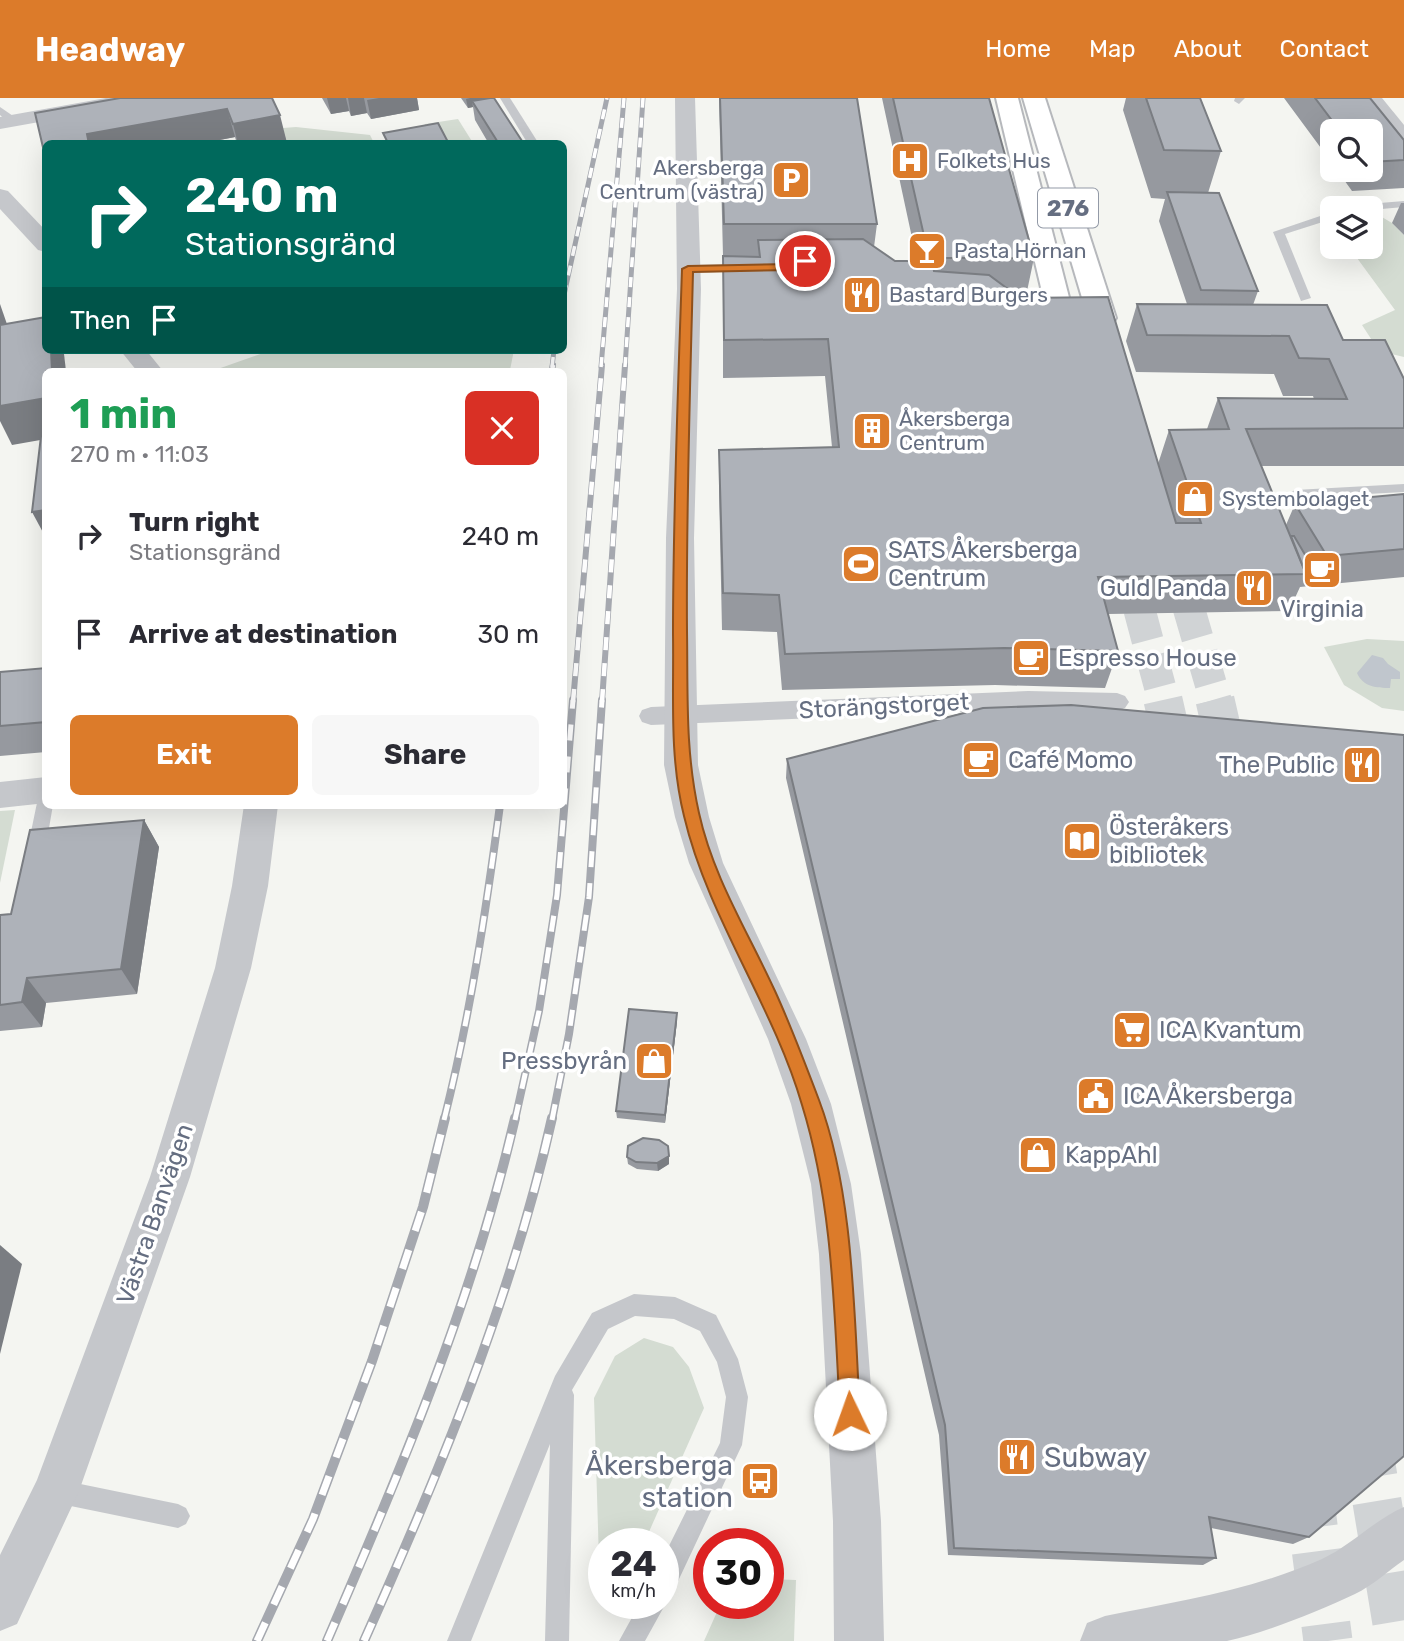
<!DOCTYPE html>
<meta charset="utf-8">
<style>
body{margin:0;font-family:Rubik,sans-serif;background:#f7f7f7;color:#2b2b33;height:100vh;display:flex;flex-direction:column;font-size:26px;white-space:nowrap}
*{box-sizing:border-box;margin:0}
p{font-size:23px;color:#7c7c81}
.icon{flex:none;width:38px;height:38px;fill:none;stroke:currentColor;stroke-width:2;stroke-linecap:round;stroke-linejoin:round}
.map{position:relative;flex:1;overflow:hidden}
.drawer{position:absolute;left:42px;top:270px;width:525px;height:441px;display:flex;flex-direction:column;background:#fff;border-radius:10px;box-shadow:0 7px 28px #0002}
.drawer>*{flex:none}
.top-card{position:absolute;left:42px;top:42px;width:525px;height:214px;border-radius:10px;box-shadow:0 7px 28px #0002;background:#00695c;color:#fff;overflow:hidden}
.tools{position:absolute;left:1320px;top:21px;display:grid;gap:14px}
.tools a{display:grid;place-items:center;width:63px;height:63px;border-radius:10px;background:#fff;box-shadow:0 7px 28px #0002;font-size:35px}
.speed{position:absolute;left:588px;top:1430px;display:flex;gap:14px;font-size:35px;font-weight:700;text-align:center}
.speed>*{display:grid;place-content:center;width:91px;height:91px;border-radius:50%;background:#fff;box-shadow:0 7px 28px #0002;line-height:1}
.speed small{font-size:18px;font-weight:400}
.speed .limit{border:10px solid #d22;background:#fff;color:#111}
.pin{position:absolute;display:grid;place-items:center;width:60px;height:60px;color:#fff;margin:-30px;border:4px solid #fff;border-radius:50%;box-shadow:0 2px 7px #0007}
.me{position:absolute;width:77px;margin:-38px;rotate:357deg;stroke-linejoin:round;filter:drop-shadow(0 0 5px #0008)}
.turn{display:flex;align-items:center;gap:24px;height:147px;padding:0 28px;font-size:32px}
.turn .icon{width:91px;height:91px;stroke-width:2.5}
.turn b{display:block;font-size:49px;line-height:60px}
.then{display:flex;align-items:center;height:66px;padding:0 28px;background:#0003;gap:14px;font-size:26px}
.round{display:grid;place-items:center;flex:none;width:74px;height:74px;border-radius:10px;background:#f7f7f7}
.headline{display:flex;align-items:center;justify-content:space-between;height:119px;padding:0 28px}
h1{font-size:42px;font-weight:700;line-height:52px;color:#1e9e55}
.primary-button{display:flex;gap:14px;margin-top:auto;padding:14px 28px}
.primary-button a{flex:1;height:80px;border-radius:10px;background:#dc7b2a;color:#fff;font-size:28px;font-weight:700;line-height:80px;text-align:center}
.primary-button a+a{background:#f7f7f7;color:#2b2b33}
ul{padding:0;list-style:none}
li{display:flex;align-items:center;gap:21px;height:98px;padding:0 28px}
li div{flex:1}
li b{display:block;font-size:26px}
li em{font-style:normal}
header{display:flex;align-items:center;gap:42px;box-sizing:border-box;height:98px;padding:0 35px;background:#dc7b2a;color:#fff}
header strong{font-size:33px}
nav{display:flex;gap:38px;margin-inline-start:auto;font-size:24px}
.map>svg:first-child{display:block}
</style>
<header>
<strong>Headway</strong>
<nav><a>Home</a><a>Map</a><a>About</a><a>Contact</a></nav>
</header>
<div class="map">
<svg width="1404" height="1543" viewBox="0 0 1404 1543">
<rect width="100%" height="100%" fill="#f4f5f1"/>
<g fill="#d4dcd2">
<polygon points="458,21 473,45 436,46 419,37 425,26"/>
<polygon points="296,29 370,37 374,45 286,45 283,30"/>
<polygon points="1375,115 1392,125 1404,137 1404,259 1379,253 1362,227 1395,212 1349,149 1370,149 1370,117"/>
<polygon points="272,252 514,252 510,272 516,273 212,273"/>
<polygon points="1367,541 1404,543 1404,613 1382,610 1344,587 1324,549"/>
<polygon points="15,712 0,785 0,713"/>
<polygon points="644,1240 673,1249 689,1269 704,1310 644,1445 604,1446 604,1464 599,1462 594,1300 615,1258"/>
<polygon points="768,1481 796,1482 794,1543 704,1543 721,1505 768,1505"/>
</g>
<path fill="#c0c6cd" d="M1372,557L1383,560L1388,566L1400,574V581H1391L1390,590C1377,590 1363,589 1357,575Z"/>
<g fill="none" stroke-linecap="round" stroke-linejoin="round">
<g stroke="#d0d3d5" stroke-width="32" stroke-dasharray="32 16" stroke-linecap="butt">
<polyline points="1175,463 1216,604"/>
<polyline points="1127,465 1164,604"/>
</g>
<g stroke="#d0d3d5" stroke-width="39" stroke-dasharray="39 19" stroke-linecap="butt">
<polyline points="1163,602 1178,668"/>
<polyline points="1215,602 1231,672"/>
</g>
<g stroke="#d0d3d5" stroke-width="49" stroke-dasharray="49 24" stroke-linecap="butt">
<polyline points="1365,1331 1400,1543"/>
<polyline points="1307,1381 1328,1543"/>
</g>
<g stroke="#b6b8bc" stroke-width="4">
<g id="primary">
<polygon points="996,0 1018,0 1074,219 1071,225 1061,227 1051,225 1048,219"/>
<polygon points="1023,0 1045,0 1116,220 1112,226 1102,228 1092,226 1088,220"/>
</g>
</g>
<g fill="#c5c7cb" fill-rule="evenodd">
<polygon points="500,0 510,0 539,46 528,46"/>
<polygon points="1235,0 1245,0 1239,6 1234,3"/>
<polygon points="0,9 16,20 16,24 8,24 0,17"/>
<polygon points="1404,103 1404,109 1370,112 1350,110 1356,107"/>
<polygon points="1332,114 1332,121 1285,136 1311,200 1301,203 1273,134"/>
<polygon points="747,166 751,167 751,173 688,175 682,171 688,167"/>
<polygon points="1404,386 1404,394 1295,400 1288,396 1295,392"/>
<polygon points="46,694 46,707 53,707 45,753 42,758 30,758 27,753 38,700"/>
<polygon points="634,1196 675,1199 716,1217 738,1261 748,1299 742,1347 672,1496 664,1499 666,1505 645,1543 619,1543 640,1505 663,1505 663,1460 720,1345 726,1299 717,1264 700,1233 674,1221 635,1218 608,1231 572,1292 574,1297 569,1543 545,1543 550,1346 471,1543 447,1543 555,1278 592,1215"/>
<polygon points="56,1381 178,1406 186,1410 190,1418 186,1426 178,1430 56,1405 48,1401 44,1393 48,1385"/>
</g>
<polygon fill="#c5c7cb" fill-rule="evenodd" points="1028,593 1117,595 1125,598 1129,604 1125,610 1117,613 1028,611 651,627 642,624 639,618 642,612 651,609"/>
<g fill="#c5c7cb" fill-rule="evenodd">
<polygon points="106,0 150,0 147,4 140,6 0,31 0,19"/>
<polygon points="675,0 695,0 701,191 694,440 698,667 709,719 723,765 806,941 831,1006 851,1086 861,1156 881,1423 884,1543 834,1543 833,1423 819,1156 811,1086 791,1006 768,941 689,765 675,719 664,667 666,440 677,191"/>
<polygon points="1361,0 1382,0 1404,27 1404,47 1397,45"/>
<polygon points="0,91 8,93 46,133 46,154 38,152 0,111"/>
<polygon points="120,252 146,252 163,273 137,273"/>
<polygon points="46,679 46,705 0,710 0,684"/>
<polygon points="244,707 278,707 268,788 251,870 190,1079 79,1393 17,1526 0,1533 0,1457 37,1382 150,1079 215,870 232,788"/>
<path d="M1404,1409V1462C1388,1473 1372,1488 1355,1496C1319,1513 1265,1535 1227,1543H1080L1087,1525L1105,1518C1179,1503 1253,1492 1322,1461C1352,1447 1374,1422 1404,1409Z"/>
</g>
<use href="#primary" fill="#fff" fill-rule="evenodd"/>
<g stroke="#a5a8af" stroke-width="5">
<g id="rail-far3">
<polyline points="564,197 607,0"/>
<polyline points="552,269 554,252"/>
<polyline points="601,269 624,0"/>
<polyline points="625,269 643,0"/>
</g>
</g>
<g stroke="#a5a8af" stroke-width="6">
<g id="rail-far2">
<polyline points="552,273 553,267"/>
<polyline points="573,604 602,267"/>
<polyline points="602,604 625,267"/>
</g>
</g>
<g stroke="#a5a8af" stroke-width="8">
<g id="rail-far1">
<path d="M444,1022C470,918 486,813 500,707"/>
<polyline points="515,1022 539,913 557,797 573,602"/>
<polyline points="552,1022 569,936 589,799 602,602"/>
</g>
</g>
<g stroke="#a5a8af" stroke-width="10">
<g id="rail">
<polyline points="257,1543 313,1421 372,1263 423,1109 445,1020"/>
<path d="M327,1543C401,1372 473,1202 515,1020"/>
<path d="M364,1543C439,1375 512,1200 552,1020"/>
</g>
</g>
<use href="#rail-far3" stroke="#fff" stroke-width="3.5" stroke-dasharray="10" stroke-linecap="butt"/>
<use href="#rail-far2" stroke="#fff" stroke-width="4.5" stroke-dasharray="13" stroke-linecap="butt"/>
<use href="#rail-far1" stroke="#fff" stroke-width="5" stroke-dasharray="16" stroke-linecap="butt"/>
<use href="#rail" stroke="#fff" stroke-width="7" stroke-dasharray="20" stroke-linecap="butt"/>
</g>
<g fill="#96999f">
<polygon points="272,0 287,45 237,46 235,39 199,46 46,46 46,60 35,15"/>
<polygon points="322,0 417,0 419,12 371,21 367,15 351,18 349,13 331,16"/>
<polygon points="461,0 487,0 524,46 489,46 475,22 473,9 468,10"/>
<polygon points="719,0 857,0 877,126 874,149 895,163 917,163 882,0 989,0 1034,160 1026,198 1017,198 1158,366 1169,332 1207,331 1218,300 1314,301 1313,298 1283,298 1274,276 1136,274 1126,243 1137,206 1187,206 1159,123 1165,101 1151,100 1123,12 1126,0 1200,0 1221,53 1208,95 1258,193 1253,207 1343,242 1404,281 1404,368 1261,368 1286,427 1295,406 1404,396 1404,479 1300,489 1289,513 1108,516 1118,553 1105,590 995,587 782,592 777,534 722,532 719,389 719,352 832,349 825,278 723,280 723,158"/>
<polygon points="1284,0 1370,0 1404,42 1404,90 1352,93 1337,72 1370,72 1370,33 1332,33 1332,65"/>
<polygon points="1401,105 1404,105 1404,137 1392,125"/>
<polygon points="46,570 46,654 0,658 0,574"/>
<polygon points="787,661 1309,1439 1293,1446 1211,1430 1216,1460 1203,1467 948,1457 939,1337 786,680"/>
<polygon points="144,722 159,749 137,896 46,905 42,929 0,933 0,817 11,816"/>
<polygon points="677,915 677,923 665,1025 617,1020 616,1013"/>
<polygon points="627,1059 669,1066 658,1073 637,1071 628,1066"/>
</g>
<g fill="#7a7d82">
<polygon points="327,0 346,0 349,13 331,16"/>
<polygon points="348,0 364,0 367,15 351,18"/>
<polygon points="379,0 417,0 419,12 371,21 367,2"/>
<polygon points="470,0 487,0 472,3 473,9 468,10 466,1"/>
<polygon points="227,11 235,39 199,46 89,46 87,36"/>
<polygon points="280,17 287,45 238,46 233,26"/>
<polygon points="0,206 17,255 0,259"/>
<polygon points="51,252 62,252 64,256 66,273 52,273"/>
<polygon points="46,300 46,341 12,347 0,323 0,308"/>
<polygon points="46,412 46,440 32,414"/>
<polygon points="144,722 159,749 137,896 121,871"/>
<polygon points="27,880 46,905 42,929 22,904"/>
<polygon points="677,915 677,923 665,1025 665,1017"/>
<polygon points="669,1058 669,1066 658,1073 657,1065"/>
<polygon points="0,1147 22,1166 0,1256"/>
</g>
<g fill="#aeb2b9" stroke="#7a7d82" stroke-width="2">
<polygon points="120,0 272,0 280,17 233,26 227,11 87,36 89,46 46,46 45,58 35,15"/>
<polygon points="490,0 494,0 524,46 499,46 472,3"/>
<polygon points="720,0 857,0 877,126 724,126"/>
<polygon points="893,0 989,0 1034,160 929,160"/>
<polygon points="1146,0 1200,0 1221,53 1164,52"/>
<polygon points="1315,0 1370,0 1404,42 1404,62 1370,64 1370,33 1340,33"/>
<polygon points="438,25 449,46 373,46 387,43 383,35"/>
<polygon points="1167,94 1219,95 1258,193 1201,192"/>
<polygon points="863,141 895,163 932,163 934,173 989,177 1020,200 1108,199 1176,425 1201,425 1169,332 1229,331 1218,300 1347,301 1329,261 1299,260 1289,238 1147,237 1137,206 1327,207 1343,242 1385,242 1404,281 1404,330 1246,331 1306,476 1098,479 1118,553 1004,550 785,556 779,497 723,495 719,352 839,349 828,241 724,242 723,158 760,159 758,142"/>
<polygon points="46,219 46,252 51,252 52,273 46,273 46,300 0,308 0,227"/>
<polygon points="46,312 46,412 32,414 44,313"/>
<polygon points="1404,396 1404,451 1327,458 1295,406"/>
<polygon points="1291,438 1294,438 1317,477 1305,479 1306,476"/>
<polygon points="46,570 46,624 0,628 0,574"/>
<polygon points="1071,607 1404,637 1404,1358 1309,1439 1209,1419 1216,1460 954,1450 945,1327 787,661 983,610"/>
<polygon points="144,722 121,871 27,880 22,904 0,907 0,817 11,816 30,732"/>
<polygon points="629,911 677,915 665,1017 616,1013"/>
<polygon points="643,1040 659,1042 668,1048 669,1058 657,1065 636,1064 627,1059 628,1048"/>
</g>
<path fill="#dc7b2a" stroke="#8f501b" stroke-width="2" d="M805,160L810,163L809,165L793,172L693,174C690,294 686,413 687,533C688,595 685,653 699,715C713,779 748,834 775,893C791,928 805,965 819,1002C854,1095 854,1217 860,1316L857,1323L850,1326L843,1323L840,1316C834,1212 833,1107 802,1007C773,907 708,820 684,718C669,658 674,597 673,536C673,414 678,293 682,171L688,168L791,166Z"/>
<defs>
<g id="hospital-square" transform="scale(2.0125)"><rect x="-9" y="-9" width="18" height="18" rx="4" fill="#dc7b2a" stroke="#fff"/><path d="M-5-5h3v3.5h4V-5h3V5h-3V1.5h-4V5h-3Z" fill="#fff"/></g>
<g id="parking-square" transform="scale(2.0125)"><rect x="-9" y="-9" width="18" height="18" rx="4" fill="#dc7b2a" stroke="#fff"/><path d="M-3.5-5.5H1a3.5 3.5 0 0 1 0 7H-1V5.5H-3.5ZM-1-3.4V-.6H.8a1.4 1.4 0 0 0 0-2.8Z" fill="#fff"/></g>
<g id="bar-square" transform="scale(2.0125)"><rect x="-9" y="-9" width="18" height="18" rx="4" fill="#dc7b2a" stroke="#fff"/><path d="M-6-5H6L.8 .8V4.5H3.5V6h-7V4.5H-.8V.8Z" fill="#fff"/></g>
<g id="restaurant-square" transform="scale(2.0125)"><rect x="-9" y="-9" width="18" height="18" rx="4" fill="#dc7b2a" stroke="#fff"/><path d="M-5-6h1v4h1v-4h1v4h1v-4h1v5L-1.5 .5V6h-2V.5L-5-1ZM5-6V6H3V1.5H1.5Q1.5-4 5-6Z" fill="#fff"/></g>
<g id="building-square" transform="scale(2.0125)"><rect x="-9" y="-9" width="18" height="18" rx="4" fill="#dc7b2a" stroke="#fff"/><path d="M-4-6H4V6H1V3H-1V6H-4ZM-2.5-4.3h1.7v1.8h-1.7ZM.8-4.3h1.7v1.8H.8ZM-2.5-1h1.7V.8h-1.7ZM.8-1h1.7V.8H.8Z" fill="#fff"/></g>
<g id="shop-square" transform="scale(2.0125)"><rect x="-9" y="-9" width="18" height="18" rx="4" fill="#dc7b2a" stroke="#fff"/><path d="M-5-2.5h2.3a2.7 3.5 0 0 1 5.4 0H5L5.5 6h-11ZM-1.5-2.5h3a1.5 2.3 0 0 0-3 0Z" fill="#fff"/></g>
<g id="stadium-square" transform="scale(2.0125)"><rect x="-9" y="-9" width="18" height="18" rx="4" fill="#dc7b2a" stroke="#fff"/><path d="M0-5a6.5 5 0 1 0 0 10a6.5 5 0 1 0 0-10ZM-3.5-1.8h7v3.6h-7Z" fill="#fff"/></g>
<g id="cafe-square" transform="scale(2.0125)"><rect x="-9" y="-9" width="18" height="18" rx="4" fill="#dc7b2a" stroke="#fff"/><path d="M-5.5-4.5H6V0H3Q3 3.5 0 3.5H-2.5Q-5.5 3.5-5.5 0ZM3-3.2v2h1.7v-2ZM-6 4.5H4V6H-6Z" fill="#fff"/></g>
<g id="library-square" transform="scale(2.0125)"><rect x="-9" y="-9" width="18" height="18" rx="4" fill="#dc7b2a" stroke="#fff"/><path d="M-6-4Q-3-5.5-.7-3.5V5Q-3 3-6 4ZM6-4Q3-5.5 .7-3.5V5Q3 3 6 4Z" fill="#fff"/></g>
<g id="supermarket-square" transform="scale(2.0125)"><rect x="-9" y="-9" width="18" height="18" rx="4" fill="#dc7b2a" stroke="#fff"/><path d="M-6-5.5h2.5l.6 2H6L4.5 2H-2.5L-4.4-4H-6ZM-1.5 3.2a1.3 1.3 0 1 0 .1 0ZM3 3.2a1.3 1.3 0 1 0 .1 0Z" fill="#fff"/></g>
<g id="civic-square" transform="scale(2.0125)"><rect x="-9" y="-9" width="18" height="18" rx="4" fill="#dc7b2a" stroke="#fff"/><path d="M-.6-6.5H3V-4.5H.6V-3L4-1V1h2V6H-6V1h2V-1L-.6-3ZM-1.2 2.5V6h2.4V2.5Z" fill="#fff"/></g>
<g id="bus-square" transform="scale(2.0125)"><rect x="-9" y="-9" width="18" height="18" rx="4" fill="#dc7b2a" stroke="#fff"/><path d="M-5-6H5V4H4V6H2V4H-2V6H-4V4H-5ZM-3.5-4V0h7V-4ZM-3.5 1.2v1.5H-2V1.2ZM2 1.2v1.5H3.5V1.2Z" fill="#fff"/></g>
</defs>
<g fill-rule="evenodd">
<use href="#hospital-square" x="910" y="63"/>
<use href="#parking-square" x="791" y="82"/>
<use href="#bar-square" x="927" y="153"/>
<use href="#restaurant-square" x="862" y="197"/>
<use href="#building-square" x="872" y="333"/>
<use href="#shop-square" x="1195" y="401"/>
<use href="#stadium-square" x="861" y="466"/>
<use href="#cafe-square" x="1322" y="472"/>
<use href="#restaurant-square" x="1254" y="490"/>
<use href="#cafe-square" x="1031" y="560"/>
<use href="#cafe-square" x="981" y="662"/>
<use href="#restaurant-square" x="1362" y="667"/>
<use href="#library-square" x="1082" y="743"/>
<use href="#supermarket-square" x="1132" y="932"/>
<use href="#shop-square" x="654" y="963"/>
<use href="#civic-square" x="1096" y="998"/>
<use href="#shop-square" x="1038" y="1057"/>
<use href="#restaurant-square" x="1017" y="1359"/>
<use href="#bus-square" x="760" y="1383"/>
</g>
<g text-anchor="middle" stroke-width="7" stroke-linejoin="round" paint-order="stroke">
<g font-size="21" fill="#656e81" stroke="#fff" text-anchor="start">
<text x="937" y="70">Folkets Hus</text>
<text x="764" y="77" text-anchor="end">Akersberga<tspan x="764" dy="24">Centrum (västra)</tspan></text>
<text x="954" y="160">Pasta Hörnan</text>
<text x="889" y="204">Bastard Burgers</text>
<text x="899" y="328">Åkersberga<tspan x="899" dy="24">Centrum</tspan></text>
<text x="1222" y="408">Systembolaget</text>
</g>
<rect fill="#fff" stroke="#939aa7" stroke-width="2" x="1038" y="90.5" width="60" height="39" rx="5"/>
<g font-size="23" font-weight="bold" fill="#656e81">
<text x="1068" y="118">276</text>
</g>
<g font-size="24" fill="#656e81" stroke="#fff" text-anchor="start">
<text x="888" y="460">SATS Åkersberga<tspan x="888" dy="28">Centrum</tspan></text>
<text x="1227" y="498" text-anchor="end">Guld Panda</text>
<text x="1322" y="519" text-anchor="middle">Virginia</text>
<text x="1058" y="568">Espresso House</text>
<text x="1008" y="670">Café Momo</text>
<text x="1335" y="675" text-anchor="end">The Public</text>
<text x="1109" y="737">Österåkers<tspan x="1109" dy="28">bibliotek</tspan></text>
<text x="1159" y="940">ICA Kvantum</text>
<text x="627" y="971" text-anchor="end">Pressbyrån</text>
<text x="1123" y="1006">ICA Åkersberga</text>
<text x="1065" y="1065">KappAhl</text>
</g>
<g font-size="24" fill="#656e81" stroke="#fff">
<text transform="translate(884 608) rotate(-3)" y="8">Storängstorget</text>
<text transform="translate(155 1116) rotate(-71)" y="8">Västra Banvägen</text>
</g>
<g font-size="28" fill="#656e81" stroke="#fff" text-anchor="start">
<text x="1044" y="1369">Subway</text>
<text x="733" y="1377" text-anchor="end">Åkersberga<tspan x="733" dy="32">station</tspan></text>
</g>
</g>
</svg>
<div class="tools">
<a><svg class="icon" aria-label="search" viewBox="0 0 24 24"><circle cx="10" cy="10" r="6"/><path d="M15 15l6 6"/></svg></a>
<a><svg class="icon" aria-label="layers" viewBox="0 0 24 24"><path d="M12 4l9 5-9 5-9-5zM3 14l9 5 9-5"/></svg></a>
</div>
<div class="speed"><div>24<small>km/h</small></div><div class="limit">30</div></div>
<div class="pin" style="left:805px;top:163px;background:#d93025"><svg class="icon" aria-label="arrive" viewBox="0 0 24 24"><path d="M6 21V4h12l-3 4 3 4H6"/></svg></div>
<svg class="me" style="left:850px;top:1316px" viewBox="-20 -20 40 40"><circle r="19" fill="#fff"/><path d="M0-13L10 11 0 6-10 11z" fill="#dc7b2a"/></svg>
<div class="top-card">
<div class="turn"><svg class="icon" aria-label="right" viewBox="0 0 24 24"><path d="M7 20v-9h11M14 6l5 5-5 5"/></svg><div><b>240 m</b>Stationsgränd</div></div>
<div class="then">Then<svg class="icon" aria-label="arrive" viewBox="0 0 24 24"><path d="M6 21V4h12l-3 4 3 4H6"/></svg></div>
</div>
<section class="drawer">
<div class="headline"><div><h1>1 min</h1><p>270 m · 11:03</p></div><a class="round" style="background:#d93025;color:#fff"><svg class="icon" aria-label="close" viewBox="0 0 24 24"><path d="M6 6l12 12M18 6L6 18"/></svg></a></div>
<ul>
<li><svg class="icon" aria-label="right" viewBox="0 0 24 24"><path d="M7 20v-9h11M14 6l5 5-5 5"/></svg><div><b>Turn right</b><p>Stationsgränd</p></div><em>240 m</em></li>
<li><svg class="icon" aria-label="arrive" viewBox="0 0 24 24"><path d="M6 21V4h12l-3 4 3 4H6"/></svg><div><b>Arrive at destination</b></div><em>30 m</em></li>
</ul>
<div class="primary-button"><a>Exit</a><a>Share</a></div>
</section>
</div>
